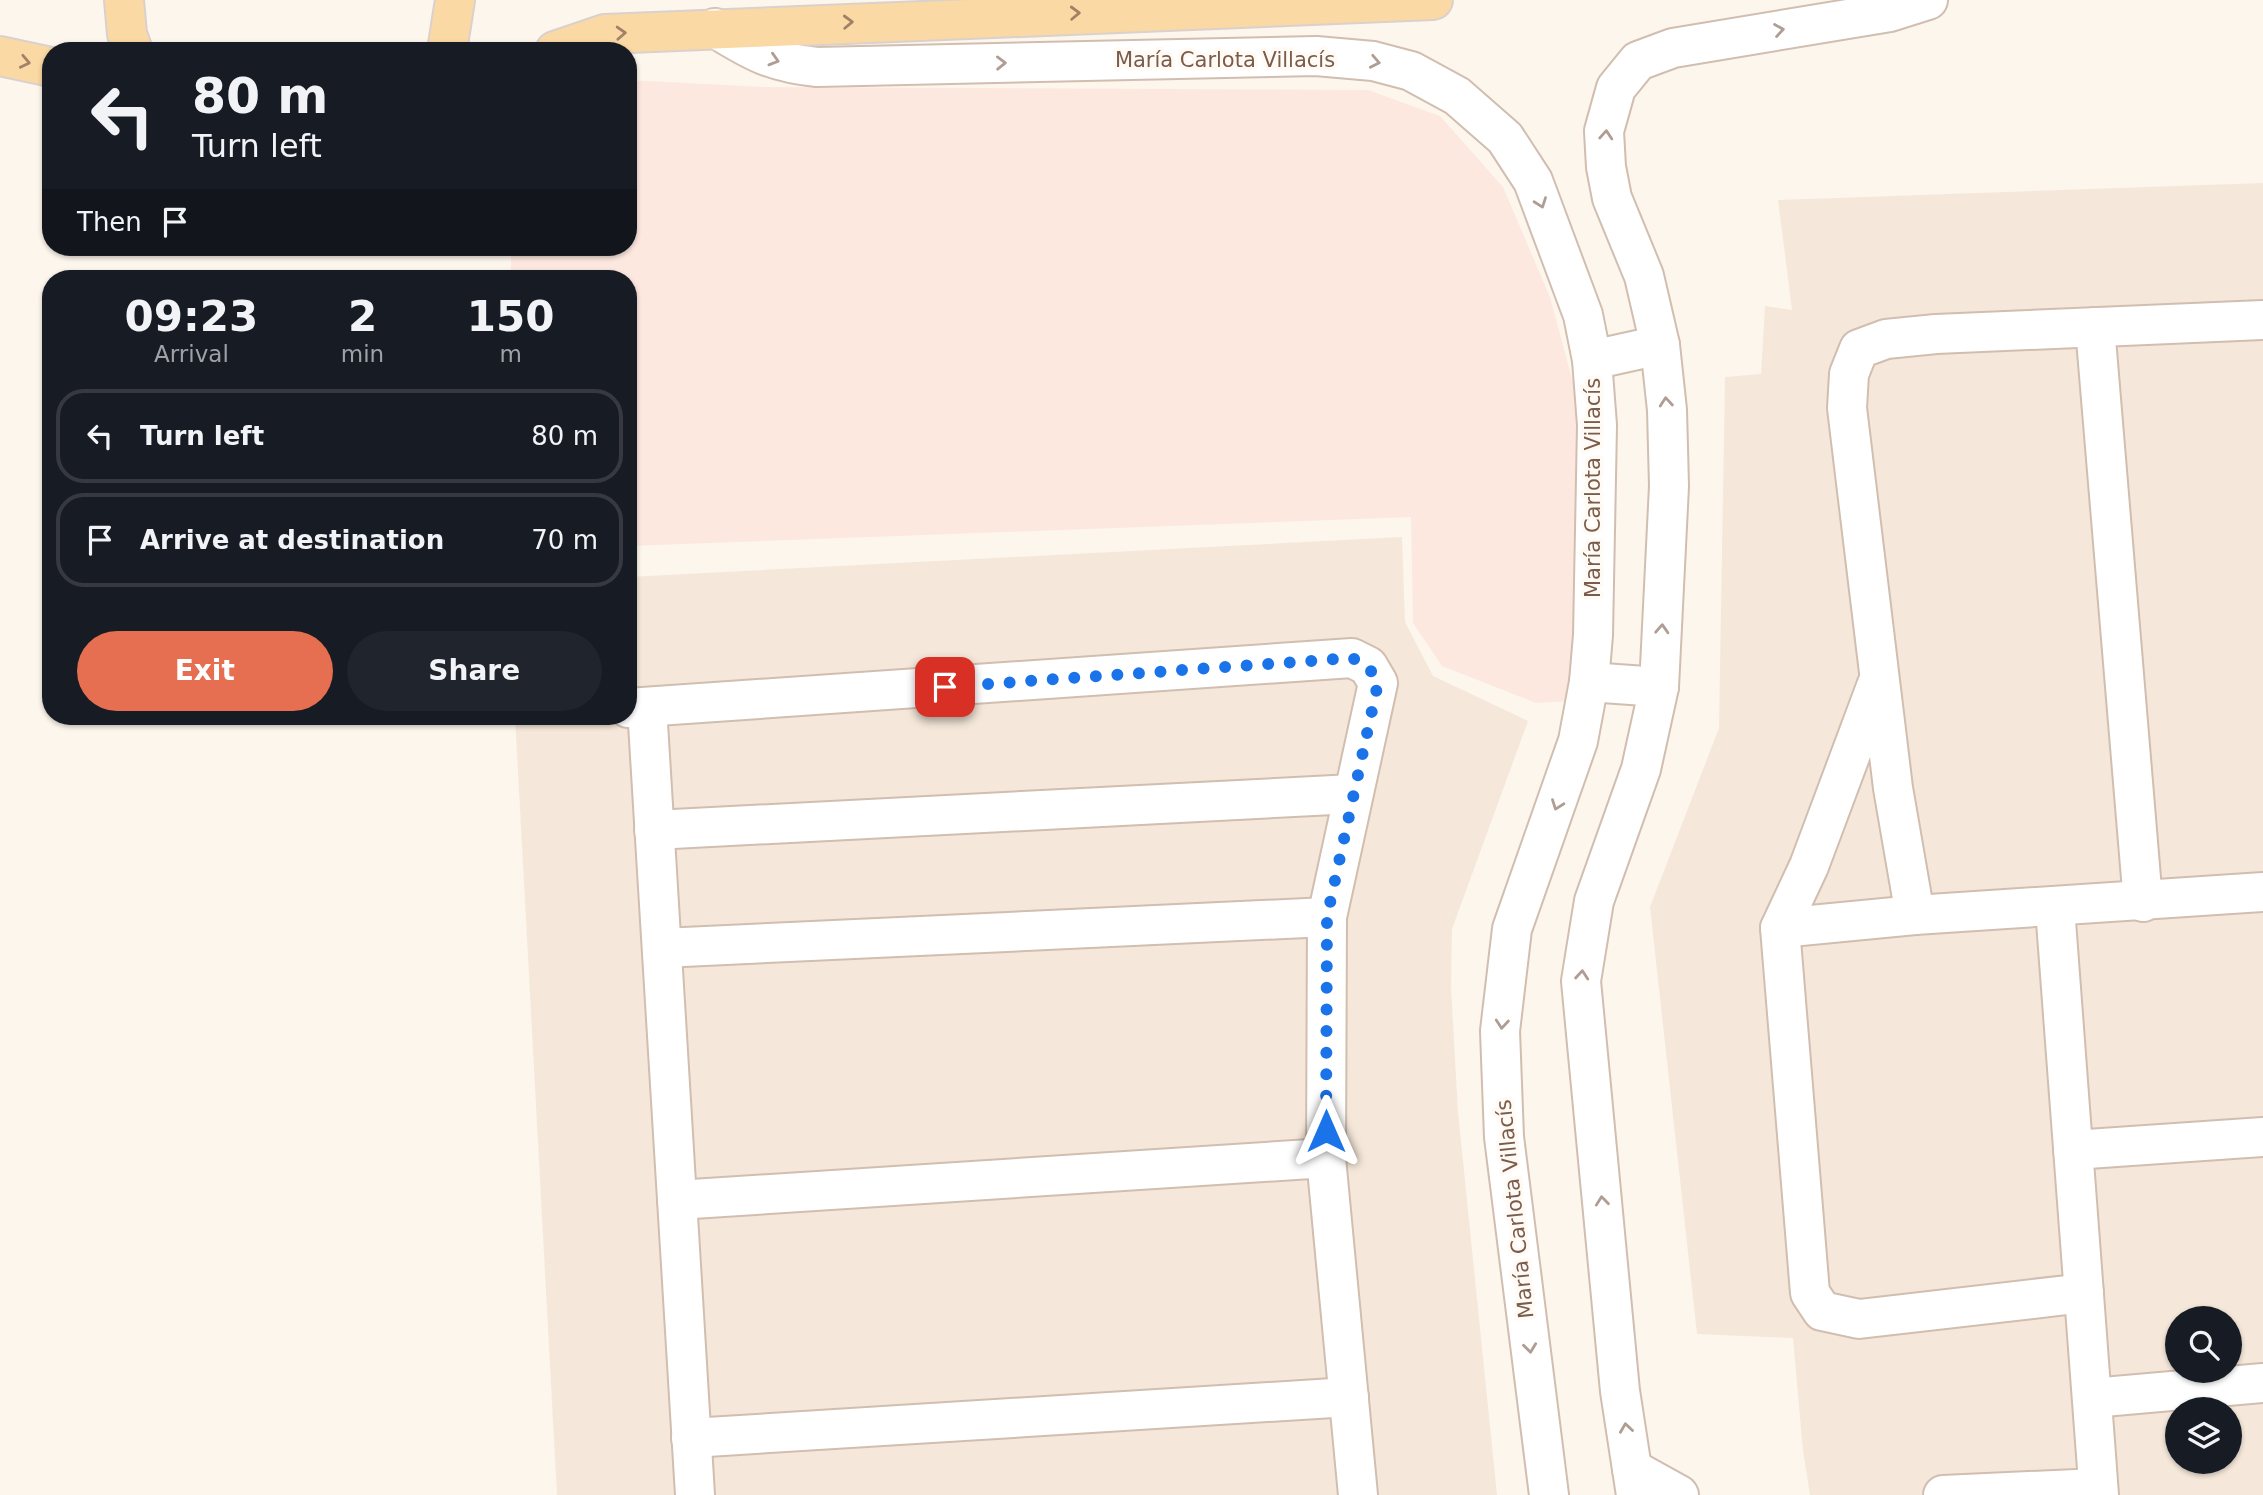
<!DOCTYPE html>
<meta charset="utf-8">
<style>
body{margin:0;font-family:"DejaVu Sans",sans-serif;background:#20242c;color:#f1f3f6;height:100vh;display:flex;flex-direction:column;font-size:26px;white-space:nowrap}
*{box-sizing:border-box;margin:0}
p{font-size:23px;color:#9ea1a6}
.icon{flex:none;width:38px;height:38px;fill:none;stroke:currentColor;stroke-width:2;stroke-linecap:round;stroke-linejoin:round}
.map{position:relative;flex:1;overflow:hidden}
.panel{position:absolute;left:42px;top:270px;width:595px;height:455px;display:flex;flex-direction:column;background:#171b24;border-radius:28px;box-shadow:0 2px 5px #0004}
.panel>*{flex:none}
.hud{position:absolute;left:42px;top:42px;width:595px;height:214px;border-radius:28px;box-shadow:0 2px 5px #0004;background:#171b24;color:#f1f3f6;overflow:hidden}
.controls{position:absolute;left:2165px;top:1306px;display:grid;gap:14px}
.controls a{display:grid;place-items:center;width:77px;height:77px;border-radius:50%;background:#171b24;box-shadow:0 2px 5px #0004;font-size:35px}
.pin{position:absolute;display:grid;place-items:center;width:60px;height:60px;color:#fff;margin:-30px;border-radius:14px;box-shadow:0 4px 10px #0006}
.me{position:absolute;width:77px;margin:-38px;rotate:0deg;stroke-linejoin:round;filter:drop-shadow(0 0 5px #0008)}
.turn{display:flex;align-items:center;gap:24px;height:147px;padding:0 35px;font-size:32px}
.turn .icon{width:91px;height:91px;stroke-width:2.5}
.turn b{display:block;font-size:49px;line-height:60px}
.then{display:flex;align-items:center;height:66px;padding:0 35px;background:#0003;gap:14px;font-size:26px}
.eta{display:flex;justify-content:space-evenly;align-items:center;height:119px;text-align:center}
.eta b{font-size:42px;font-weight:700;line-height:49px}
.cta{display:flex;gap:14px;margin-top:auto;padding:14px 35px}
.cta a{flex:1;height:80px;border-radius:42px;background:#e76f51;color:#fff;font-size:28px;font-weight:700;line-height:80px;text-align:center}
.cta a+a{background:#20242c;color:#f1f3f6}
ul{padding:0;list-style:none}
li{display:flex;align-items:center;gap:21px;height:94px;margin:0 14px 10px;padding:0 21px;border:4px solid #363941;border-radius:28px}
li div{flex:1}
li b{display:block;font-size:26px}
li em{font-style:normal}
.map>svg:first-child{display:block}
</style>
<div class="map">
<svg width="2263" height="1495" viewBox="0 0 2263 1495">
<rect width="100%" height="100%" fill="#fdf6ec"/>
<g fill="#f5e8da" fill-rule="evenodd">
<path d="M2263,183V1495H1810L1803,1451L1793,1338L1697,1334L1650,907L1719,728L1725,377L1761,374L1765,306L1792,310L1778,200ZM2177,1318H2230V1370H2177ZM2177,1409H2230V1461H2177Z"/>
<polygon points="1402,537 1405,622 1433,676 1528,721 1452,929 1451,987 1458,1112 1497,1495 557,1495 515,716 628,716 628,577"/>
</g>
<polygon fill="#fde8e0" points="628,80 765,87 1368,90 1440,116 1503,187 1550,297 1581,412 1571,701 1536,703 1442,666 1413,623 1411,517 628,546 628,278 511,278 511,247 628,247"/>
<g fill="none" stroke-linecap="round" stroke-linejoin="round">
<g stroke="#d1beb0" stroke-width="42">
<g id="minor">
<path d="M715,28C752,51 773,63 817,67L1316,56L1373,61L1411,71L1457,96L1505,138L1533,181L1583,315L1592,360L1597,425L1593,635L1589,682L1578,741L1512,929L1500,1031L1504,1137L1549,1495"/>
<polyline points="2095,327 2143,902"/>
<polyline points="1592,360 1660,345"/>
<polyline points="1589,682 1659,687"/>
<polyline points="1877,684 1809,866 1780,928 1810,1293 1822,1311 1859,1319 2084,1293"/>
<polyline points="647,707 695,1495"/>
<polyline points="628,708 1352,658 1368,666 1378,683 1327,917 1326,1158 1358,1495"/>
<polyline points="654,830 1353,794"/>
<polyline points="2055,908 2099,1495"/>
<polyline points="1915,915 1893,788 1847,408 1849,374 1859,349 1886,339 1936,334 2263,320"/>
<polyline points="1780,928 1915,915 2263,892"/>
<polyline points="662,948 1327,917"/>
<polyline points="2073,1150 2263,1137"/>
<polyline points="677,1200 1326,1158"/>
<polyline points="2092,1398 2263,1383"/>
<polyline points="691,1438 1349,1397"/>
<polyline points="1632,1469 1679,1495"/>
<polyline points="1636,1495 1620,1391 1581,981 1594,901 1641,769 1659,687 1669,486 1667,410 1660,345 1644,276 1612,198 1606,167 1604,131 1616,88 1638,61 1673,48 1890,12 1928,0"/>
<polyline points="1943,1495 2098,1488"/>
</g>
</g>
<g stroke="#dad1cd" stroke-width="42">
<g id="primary">
<polyline points="124,0 127,34 133,51"/>
<polyline points="447,51 455,0"/>
<polyline points="555,51 605,34 1433,0"/>
<polyline points="0,56 51,67"/>
</g>
</g>
<use href="#minor" stroke="#fff" stroke-width="38"/>
<use href="#primary" stroke="#fbd9a5" stroke-width="38"/>
</g>
<defs><path id="oneway-chevron" d="M-2-3.5L2.5 0L-2 3.5" fill="none" stroke-width="1.6" stroke-linecap="round" stroke-linejoin="round" transform="scale(1.75)"/></defs>
<g stroke="#a18267">
<use href="#oneway-chevron" transform="translate(1075 13) rotate(-2)"/>
<use href="#oneway-chevron" transform="translate(848 22) rotate(-2)"/>
<use href="#oneway-chevron" transform="translate(621 33) rotate(-3)"/>
<use href="#oneway-chevron" transform="translate(25 62) rotate(12)"/>
</g>
<g stroke="#af9d94">
<use href="#oneway-chevron" transform="translate(1779 30) rotate(-9)"/>
<use href="#oneway-chevron" transform="translate(774 60) rotate(17)"/>
<use href="#oneway-chevron" transform="translate(1375 62) rotate(11)"/>
<use href="#oneway-chevron" transform="translate(1001 63) rotate(-1)"/>
<use href="#oneway-chevron" transform="translate(1606 135) rotate(-86)"/>
<use href="#oneway-chevron" transform="translate(1541 203) rotate(70)"/>
<use href="#oneway-chevron" transform="translate(1666 402) rotate(-95)"/>
<use href="#oneway-chevron" transform="translate(1662 629) rotate(-87)"/>
<use href="#oneway-chevron" transform="translate(1557 805) rotate(110)"/>
<use href="#oneway-chevron" transform="translate(1582 975) rotate(-85)"/>
<use href="#oneway-chevron" transform="translate(1502 1024) rotate(95)"/>
<use href="#oneway-chevron" transform="translate(1602 1201) rotate(-96)"/>
<use href="#oneway-chevron" transform="translate(1530 1348) rotate(83)"/>
<use href="#oneway-chevron" transform="translate(1626 1428) rotate(-98)"/>
</g>
<g fill="none" stroke-linecap="round" stroke-linejoin="round">
<polyline stroke="#1a73e8" stroke-width="12" stroke-dasharray="0 21.6" points="945,687 1352,658 1368,666 1378,683 1327,917 1326,1131"/>
</g>
<g text-anchor="middle" stroke-width="7" stroke-linejoin="round" paint-order="stroke">
<g font-size="21" fill="#7a5c4d" stroke="#fffaf3">
<text x="1225" y="67">María Carlota Villacís</text>
<text transform="translate(1593 488) rotate(-90)" y="7">María Carlota Villacís</text>
<text transform="translate(1515 1209) rotate(-96)" y="7">María Carlota Villacís</text>
</g>
</g>
</svg>
<div class="controls">
<a><svg class="icon" aria-label="search" viewBox="0 0 24 24"><circle cx="10" cy="10" r="6"/><path d="M15 15l6 6"/></svg></a>
<a><svg class="icon" aria-label="layers" viewBox="0 0 24 24"><path d="M12 4l9 5-9 5-9-5zM3 14l9 5 9-5"/></svg></a>
</div>
<div class="pin" style="left:945px;top:687px;background:#d93025"><svg class="icon" aria-label="arrive" viewBox="0 0 24 24"><path d="M6 21V4h12l-3 4 3 4H6"/></svg></div>
<svg class="me" style="left:1326px;top:1131px" viewBox="-20 -20 40 40"><path d="M0-17L14 15 0 8-14 15z" fill="#1a73e8" stroke="#fff" stroke-width="4"/></svg>
<div class="hud">
<div class="turn"><svg class="icon" aria-label="left" viewBox="0 0 24 24"><path d="M17 20v-9H6M10 6l-5 5 5 5"/></svg><div><b>80 m</b>Turn left</div></div>
<div class="then">Then<svg class="icon" aria-label="arrive" viewBox="0 0 24 24"><path d="M6 21V4h12l-3 4 3 4H6"/></svg></div>
</div>
<section class="panel">
<div class="eta">
<div><b>09:23</b><p>Arrival</p></div>
<div><b>2</b><p>min</p></div>
<div><b>150</b><p>m</p></div>
</div>
<ul>
<li><svg class="icon" aria-label="left" viewBox="0 0 24 24"><path d="M17 20v-9H6M10 6l-5 5 5 5"/></svg><div><b>Turn left</b></div><em>80 m</em></li>
<li><svg class="icon" aria-label="arrive" viewBox="0 0 24 24"><path d="M6 21V4h12l-3 4 3 4H6"/></svg><div><b>Arrive at destination</b></div><em>70 m</em></li>
</ul>
<div class="cta"><a>Exit</a><a>Share</a></div>
</section>
</div>
